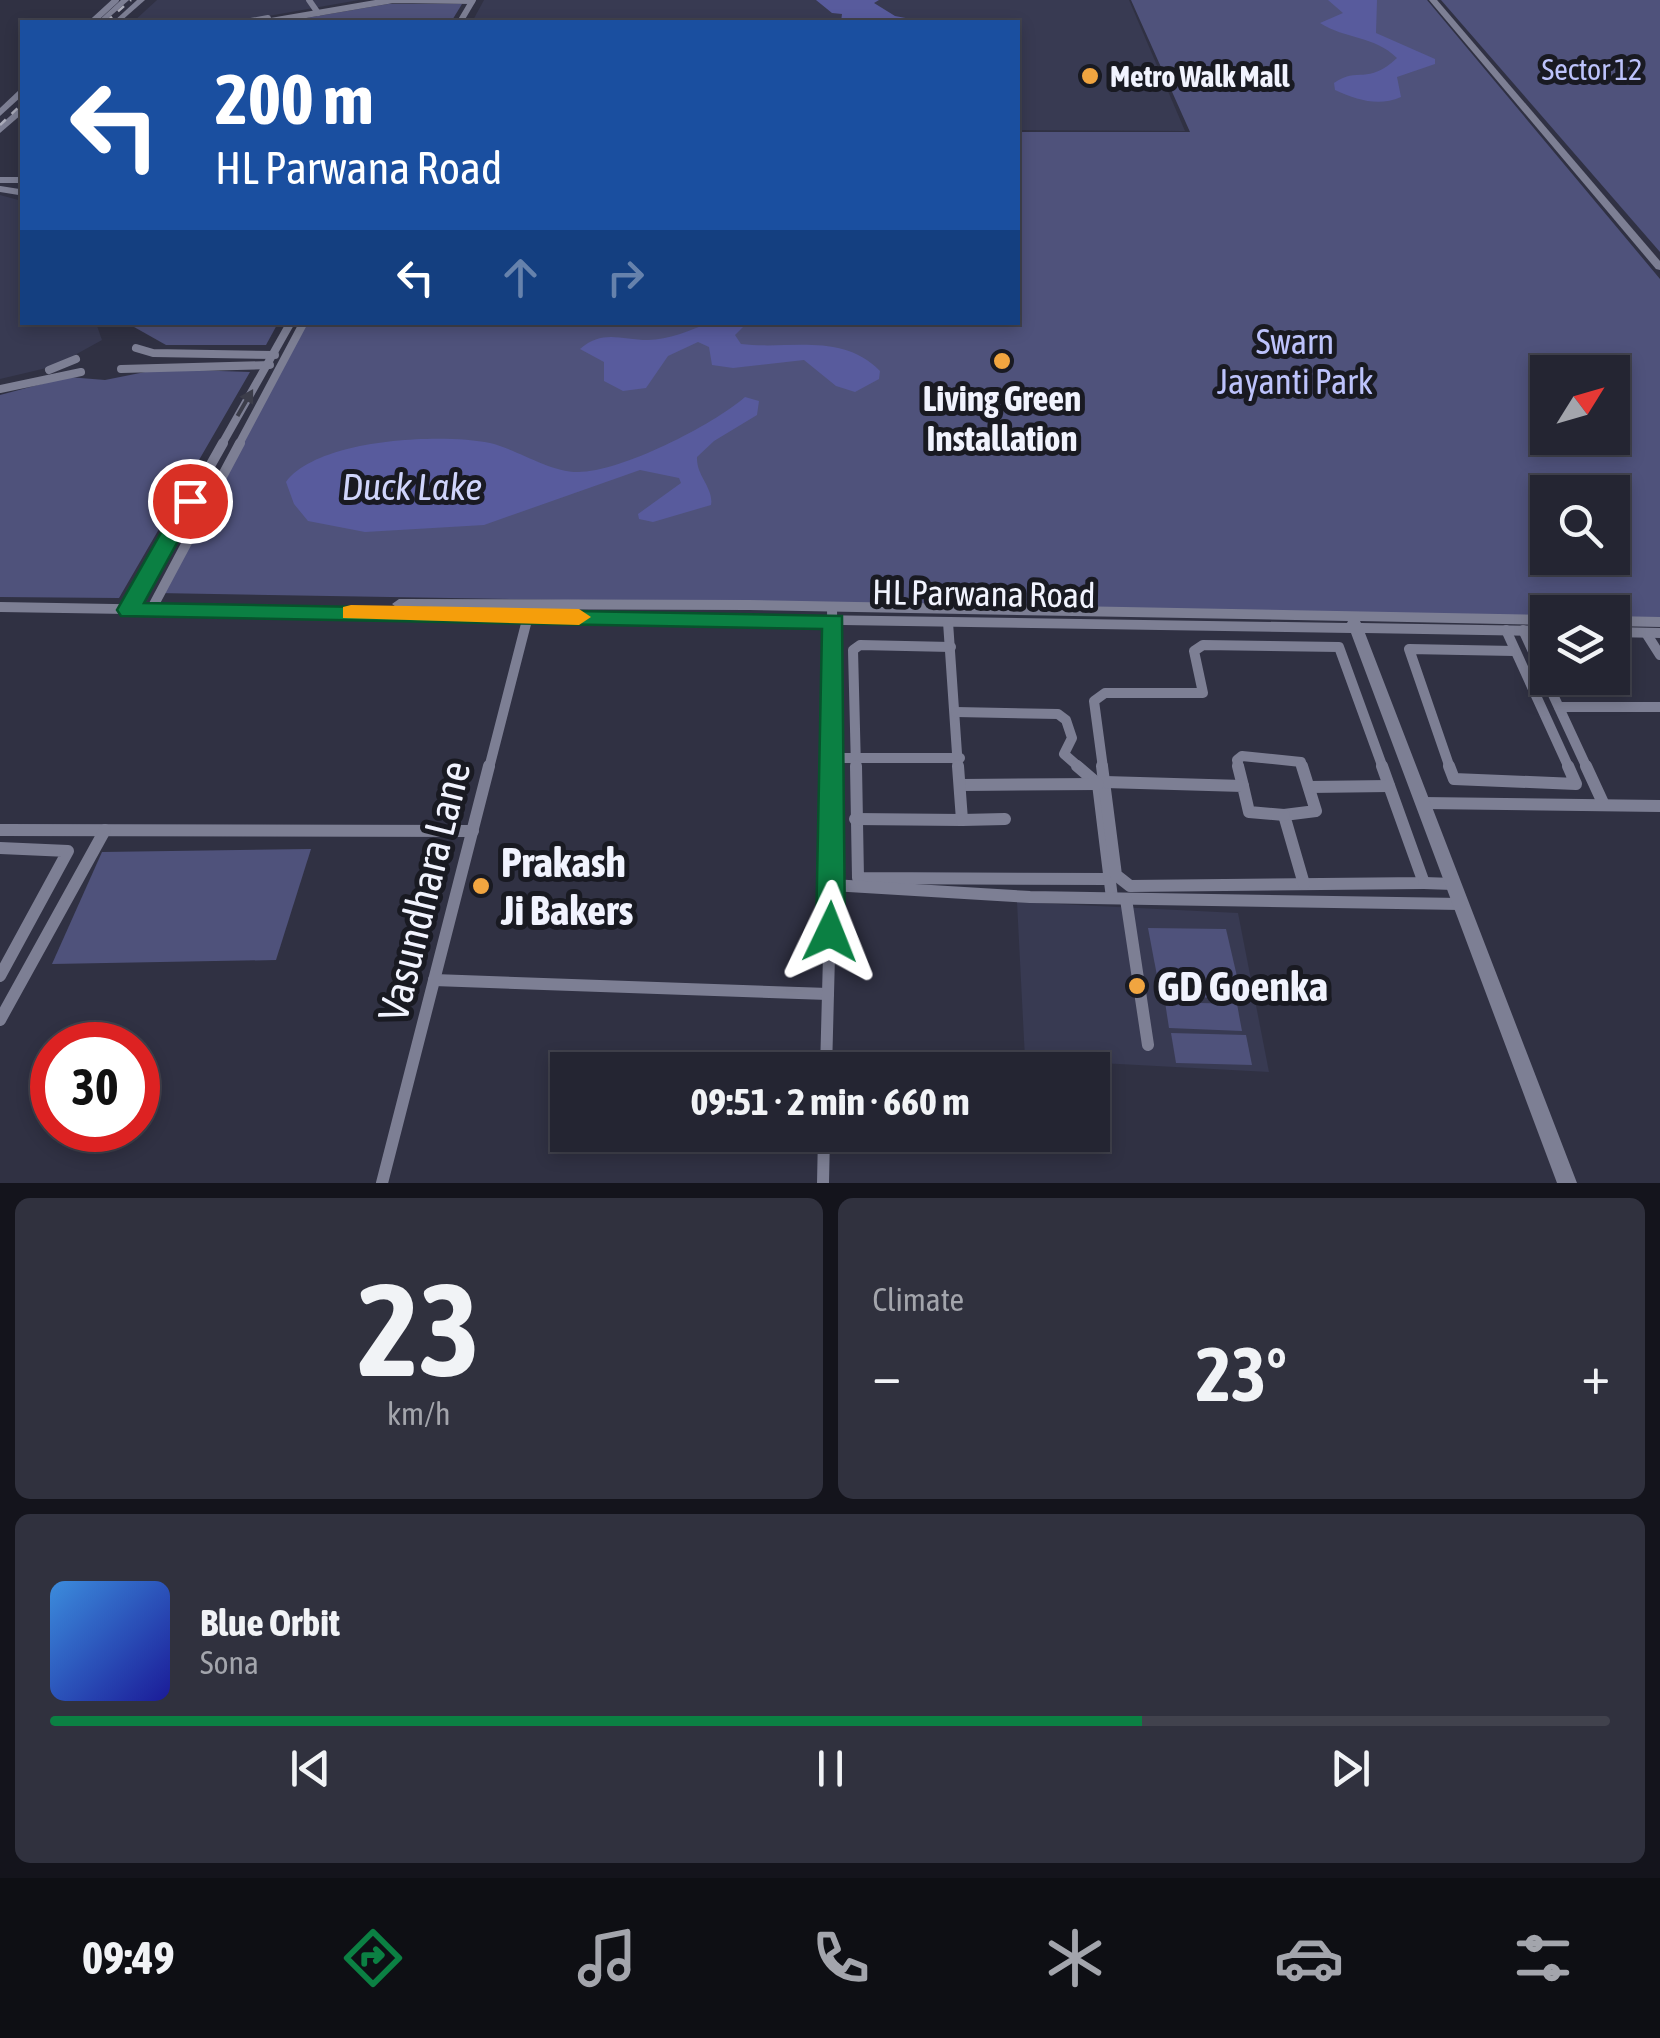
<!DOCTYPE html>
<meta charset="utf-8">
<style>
body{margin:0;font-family:"Asap Condensed",sans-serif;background:#30313e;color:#f1f3f6;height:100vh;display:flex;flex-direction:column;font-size:38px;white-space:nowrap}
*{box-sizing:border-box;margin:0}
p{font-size:32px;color:#a3a5ac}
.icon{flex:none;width:55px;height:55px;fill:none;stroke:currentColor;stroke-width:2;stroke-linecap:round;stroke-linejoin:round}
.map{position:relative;height:1183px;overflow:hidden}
.sheet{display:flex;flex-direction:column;gap:15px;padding:15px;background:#14141c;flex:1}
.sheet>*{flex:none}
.hud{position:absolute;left:20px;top:20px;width:1000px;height:305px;border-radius:0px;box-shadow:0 5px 15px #0003,0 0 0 2px #41424d;background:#1a4fa0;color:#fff;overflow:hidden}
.needle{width:65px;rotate:53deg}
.tools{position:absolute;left:1530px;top:355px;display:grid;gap:20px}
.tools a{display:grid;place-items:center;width:100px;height:100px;border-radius:0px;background:#242532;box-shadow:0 5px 15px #0003,0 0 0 2px #41424d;font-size:50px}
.speed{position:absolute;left:30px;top:1022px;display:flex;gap:20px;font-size:50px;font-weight:700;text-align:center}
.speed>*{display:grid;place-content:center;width:130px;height:130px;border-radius:50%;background:#242532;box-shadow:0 5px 15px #0003,0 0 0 2px #41424d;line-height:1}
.speed .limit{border:15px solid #d22;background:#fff;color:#111}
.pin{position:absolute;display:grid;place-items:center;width:85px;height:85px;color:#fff;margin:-42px;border:5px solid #fff;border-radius:50%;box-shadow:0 2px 10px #0007}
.me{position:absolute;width:110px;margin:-55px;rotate:2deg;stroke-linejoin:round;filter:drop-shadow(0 0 8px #0008)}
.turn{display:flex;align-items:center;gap:35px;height:210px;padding:0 30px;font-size:45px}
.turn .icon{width:130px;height:130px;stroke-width:2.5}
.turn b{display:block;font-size:70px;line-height:85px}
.lanes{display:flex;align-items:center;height:95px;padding:0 30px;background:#0003;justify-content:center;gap:50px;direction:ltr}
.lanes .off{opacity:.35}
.big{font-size:75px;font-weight:700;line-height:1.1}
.sheet .widget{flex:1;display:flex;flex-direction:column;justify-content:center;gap:15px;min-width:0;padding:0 35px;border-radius:15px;background:#30313e}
.sheet .dial{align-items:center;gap:0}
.dial b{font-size:130px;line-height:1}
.song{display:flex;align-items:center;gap:30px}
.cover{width:120px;height:120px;border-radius:15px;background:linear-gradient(135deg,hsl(210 70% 55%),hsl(240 70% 35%))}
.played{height:10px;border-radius:5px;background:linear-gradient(90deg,#0b8043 70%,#41424d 70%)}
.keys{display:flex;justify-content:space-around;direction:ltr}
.heat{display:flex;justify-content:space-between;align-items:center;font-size:55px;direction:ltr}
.sheet .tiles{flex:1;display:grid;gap:15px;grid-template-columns:1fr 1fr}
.widget:last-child{grid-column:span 2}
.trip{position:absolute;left:550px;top:1052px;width:560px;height:100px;border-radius:0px;background:#242532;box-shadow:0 5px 15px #0003,0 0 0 2px #41424d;font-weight:700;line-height:100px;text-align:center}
.menu{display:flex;height:160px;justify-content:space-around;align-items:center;background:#0e0f14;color:#a3a5ac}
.menu .icon{width:70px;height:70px}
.menu .selected{color:#0b8043}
.menu b{font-size:45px;color:#f1f3f6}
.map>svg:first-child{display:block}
.built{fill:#383a52}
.green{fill:#4f527b;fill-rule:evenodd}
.water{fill:#585b9d}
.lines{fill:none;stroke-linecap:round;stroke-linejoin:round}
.street-far3{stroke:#7d7f94;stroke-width:6}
.street-far2{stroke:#7d7f94;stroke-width:8}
.street-far1{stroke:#7d7f94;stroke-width:10}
.street{stroke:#7d7f94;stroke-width:12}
.secondary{fill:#7d7f94;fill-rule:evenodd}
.rail{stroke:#abacba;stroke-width:2.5;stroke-dasharray:8 8;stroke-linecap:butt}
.oneway{fill:#3c3d4a}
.route{fill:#0b8043;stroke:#07532c;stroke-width:2.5}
.slow{fill:#f59e0b}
.poi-dot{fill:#f1a540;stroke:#191a22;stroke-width:4}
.labels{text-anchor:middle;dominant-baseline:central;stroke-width:10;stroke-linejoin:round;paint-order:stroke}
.far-park-label{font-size:30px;fill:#bdc3fc;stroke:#191a22}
.far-poi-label{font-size:30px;font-weight:bold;fill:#f1f3fe;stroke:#191a22;text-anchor:start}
.park-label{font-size:35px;fill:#bdc3fc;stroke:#191a22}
.poi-label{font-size:35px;font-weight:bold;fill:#f1f3fe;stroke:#191a22}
.street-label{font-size:35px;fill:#f1f3fe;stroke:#191a22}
.water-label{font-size:38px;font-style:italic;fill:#d0d5fb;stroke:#191a22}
.near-poi-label{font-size:42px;font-weight:bold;fill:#f1f3fe;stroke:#191a22;text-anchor:start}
.near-street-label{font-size:42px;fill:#f1f3fe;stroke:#191a22}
</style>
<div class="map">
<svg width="1660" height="1183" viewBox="0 0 1660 1183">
<rect width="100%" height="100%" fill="#303143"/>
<g class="built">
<path d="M 157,0 L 359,0 L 245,20 L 133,22 Z"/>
<path d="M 484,0 L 1129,0 L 1185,131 L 1018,130 L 1018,22 L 472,22 Z"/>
<path d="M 0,195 L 22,201 L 22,322 L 96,323 L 102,340 L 55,366 L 0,379 Z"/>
<path d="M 1017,902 L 1238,913 L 1269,1072 L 1025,1059 Z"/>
</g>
<g class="green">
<path d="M 1131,0 L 1427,0 L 1660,279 L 1660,619 L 1613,618 L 1612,612 L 1548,612 L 1547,617 L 157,593 L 307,323 L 1018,322 L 1018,132 L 1190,132 ZM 1548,372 L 1612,372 L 1612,438 L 1548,438 ZM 1548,492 L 1612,492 L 1612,558 L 1548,558 Z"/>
<path d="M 1441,0 L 1660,0 L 1660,252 Z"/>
<path d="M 388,4 L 462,4 L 451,22 L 283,22 Z"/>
<path d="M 127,323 L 278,323 L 266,345 L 166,345 Z"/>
<path d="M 160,369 L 250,372 L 119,598 L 0,597 L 0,395 L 68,377 L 105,380 Z"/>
<path d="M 311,849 L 276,960 L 52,964 L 102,852 Z"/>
<path d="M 1148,928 L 1226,929 L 1242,998 L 1161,997 Z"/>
<path d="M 1165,1002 L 1237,1004 L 1242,1031 L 1169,1028 Z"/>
<path d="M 1171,1033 L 1246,1035 L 1252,1065 L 1176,1063 Z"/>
</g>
<g class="water">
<path d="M 816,0 L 879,0 L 874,3 L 895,16 L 916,20 L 841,22 L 842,14 L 832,13 Z"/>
<path d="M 1328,0 L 1377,0 L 1376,33 L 1435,59 L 1435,64 L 1397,77 L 1401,97 C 1378,107 1358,100 1335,90 L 1334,83 C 1358,66 1367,86 1397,58 C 1375,36 1345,39 1320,23 L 1343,13 Z"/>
<path d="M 709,323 L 747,323 L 735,335 L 741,344 C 789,350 842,332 880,371 L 879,379 L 855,392 L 836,386 L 804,360 L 733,368 L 712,365 L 709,347 L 698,342 L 668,356 L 646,388 L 623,391 L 604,381 L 604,362 L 580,349 C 603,329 621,340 648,340 C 668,340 691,330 709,323 Z"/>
<path d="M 745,397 L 759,401 L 757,415 L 714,441 L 697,457 C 696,476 714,488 711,505 L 653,522 L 639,519 L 638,514 L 681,483 L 679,478 L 640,470 L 484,525 L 365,532 L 308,521 L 294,504 L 286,482 C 318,439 439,433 490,443 C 519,450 549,472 578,472 C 621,472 713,425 745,397 Z"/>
</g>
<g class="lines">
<g class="street-far3">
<path d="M 309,0 L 318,13"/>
<path d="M 92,22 L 116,0"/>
<path d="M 245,22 L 268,18"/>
<path d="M 265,22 L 393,0 L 472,1"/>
<path d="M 460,22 L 473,0"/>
<path d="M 0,180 L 22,180"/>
<path d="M 0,189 L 19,192"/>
</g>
<g class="street-far2">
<path d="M 136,348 L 153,353 L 275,355"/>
<path d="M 121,369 L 270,365"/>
<path d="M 49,370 L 76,359"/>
<path d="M 0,389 L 81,372"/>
<path d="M 221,446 L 291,322"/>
<path d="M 238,446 L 304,322"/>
</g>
<g class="street-far1">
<path d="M 832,608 L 834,768"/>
<path d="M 129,610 L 223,443"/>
<path d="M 151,610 L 240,443"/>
<path d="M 948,622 L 958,768"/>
<path d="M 1506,630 L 1569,768"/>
<path d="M 1523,630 L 1587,768"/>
<path d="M 1646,633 L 1660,655"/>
<path d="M 1559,707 L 1660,707"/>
<path d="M 956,712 L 1058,714 L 1066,720 L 1072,738 L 1064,754 L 1080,768"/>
<path d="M 835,758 L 960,758"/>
<path d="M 489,768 L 528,616"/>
<path d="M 856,768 L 853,650 L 860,645 L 951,647"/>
<path d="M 1103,768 L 1094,701 L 1105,693 L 1203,693 L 1194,651 L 1203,645 L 1339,647 L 1383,768"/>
<path d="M 1239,768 L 1237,760 L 1242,756 L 1301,762 L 1303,768"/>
<path d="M 1450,768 L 1409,649 L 1514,651"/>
</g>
<g class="street">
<path d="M 856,766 L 858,878 L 1109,879"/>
<path d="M 1077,766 L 1098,784 L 1112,898"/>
<path d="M 1102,766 L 1116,875 L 1130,886 L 1424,883 L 1382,766"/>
<path d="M 1238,766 L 1243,786"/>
<path d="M 1302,766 L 1316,811 L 1284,815 L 1304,884"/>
<path d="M 1449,766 L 1454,779 L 1576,784 L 1568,766"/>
<path d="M 1586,766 L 1604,805"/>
<path d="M 1105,782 L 1243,786 L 1249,812 L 1284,815"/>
<path d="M 962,785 L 1098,784"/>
<path d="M 1309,787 L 1389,786"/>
<path d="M 1423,803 L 1660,806"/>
<path d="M 855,819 L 962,820 L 958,766"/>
<path d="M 962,820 L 1005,819"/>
<path d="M 0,830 L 473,831"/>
<path d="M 0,848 L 68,851 L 0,976"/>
<path d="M 1424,883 L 1453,884"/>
<path d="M 832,885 L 1030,897 L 1461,904"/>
<path d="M 1126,899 L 1148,1045"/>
<path d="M 434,980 L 828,994"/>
<path d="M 0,1020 L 105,830"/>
<path d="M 826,1070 L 834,766"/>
<path d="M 382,1183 L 489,766"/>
<path d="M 823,1183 L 824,1135"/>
</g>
<g class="secondary">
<path d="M 121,0 L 129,0 L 104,22 L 97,22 Z"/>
<path d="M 137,0 L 145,0 L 120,22 L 113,22 Z"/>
<path d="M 1429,0 L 1437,0 L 1660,261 L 1660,270 L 1656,269 Z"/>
<path d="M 19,90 L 22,90 L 22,96 L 0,116 L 0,108 Z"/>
<path d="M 19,108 L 22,108 L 22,114 L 0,133 L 0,125 Z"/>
<path d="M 399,599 L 749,600 L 1548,615 L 1548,625 L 1360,621 L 1361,623 L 1548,626 L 1548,636 L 1365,633 L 1577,1183 L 1557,1183 L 1351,633 L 0,612 L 0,602 L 399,609 L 392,604 ZM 405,609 L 749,610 L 1348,621 L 1347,623 Z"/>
<path d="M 1612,616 L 1660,617 L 1660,627 L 1612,626 Z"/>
<path d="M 1612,627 L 1660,628 L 1660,638 L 1612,637 Z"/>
</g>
<g class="rail">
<path d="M 106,22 L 131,0"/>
<path d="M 0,125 L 22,104"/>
</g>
</g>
<defs><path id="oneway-solid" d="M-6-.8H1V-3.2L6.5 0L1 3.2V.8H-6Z" transform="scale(2.5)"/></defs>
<use class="oneway" href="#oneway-solid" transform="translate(245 403) rotate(-60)"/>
<path class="route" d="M 190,495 L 200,501 L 144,603 L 842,616 L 845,932 L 840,941 L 830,944 L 820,941 L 816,932 L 822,629 L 121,616 L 117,610 L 179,501 Z"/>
<path class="slow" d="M 351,605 L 579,609 L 591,617 L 579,625 L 343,618 L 343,607 Z"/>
<g class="poi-dot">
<circle cx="1090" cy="76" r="10"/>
<circle cx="1002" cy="361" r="10"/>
<circle cx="481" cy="886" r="10"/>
<circle cx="1137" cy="986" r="10"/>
</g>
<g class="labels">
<g class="far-park-label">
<text x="1592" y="69">Sector 12</text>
</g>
<g class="far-poi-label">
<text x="1110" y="76">Metro Walk Mall</text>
</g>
<g class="park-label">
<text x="1295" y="341">Swarn<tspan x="1295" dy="40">Jayanti Park</tspan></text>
</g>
<g class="poi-label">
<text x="1002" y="398">Living Green<tspan x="1002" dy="40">Installation</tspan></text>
</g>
<g class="street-label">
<text transform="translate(984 593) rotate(1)">HL Parwana Road</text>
</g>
<g class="water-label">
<text x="412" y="486">Duck Lake</text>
</g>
<g class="near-poi-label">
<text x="501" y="862">Prakash<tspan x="501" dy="48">Ji Bakers</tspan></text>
<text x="1157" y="986">GD Goenka</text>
</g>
<g class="near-street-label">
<text transform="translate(424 891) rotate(-76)">Vasundhara Lane</text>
</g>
</g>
</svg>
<div class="tools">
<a><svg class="needle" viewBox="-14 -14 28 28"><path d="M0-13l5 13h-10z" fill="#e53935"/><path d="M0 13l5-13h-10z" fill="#a3a5ac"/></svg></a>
<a><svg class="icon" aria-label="search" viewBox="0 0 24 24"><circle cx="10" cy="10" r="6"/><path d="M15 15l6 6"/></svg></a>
<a><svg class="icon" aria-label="layers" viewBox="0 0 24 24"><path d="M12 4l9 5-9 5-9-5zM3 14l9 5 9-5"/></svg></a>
</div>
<div class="speed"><div class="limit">30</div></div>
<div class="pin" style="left:190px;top:501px;background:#d93025"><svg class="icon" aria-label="arrive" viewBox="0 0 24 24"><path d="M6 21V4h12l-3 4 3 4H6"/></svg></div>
<svg class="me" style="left:830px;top:932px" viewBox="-20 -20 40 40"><path d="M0-17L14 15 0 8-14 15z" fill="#0b8043" stroke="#fff" stroke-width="4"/></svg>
<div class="trip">09:51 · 2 min · 660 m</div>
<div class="hud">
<div class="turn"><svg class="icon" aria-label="left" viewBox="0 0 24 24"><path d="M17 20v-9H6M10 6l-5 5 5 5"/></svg><div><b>200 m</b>HL Parwana Road</div></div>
<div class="lanes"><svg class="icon" aria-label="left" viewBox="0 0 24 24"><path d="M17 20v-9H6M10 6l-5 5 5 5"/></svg><svg class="icon off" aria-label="ahead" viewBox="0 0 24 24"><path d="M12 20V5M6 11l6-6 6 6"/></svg><svg class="icon off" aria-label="right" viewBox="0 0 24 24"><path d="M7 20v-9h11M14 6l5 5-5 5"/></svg></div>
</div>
</div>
<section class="sheet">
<div class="tiles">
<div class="widget dial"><b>23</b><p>km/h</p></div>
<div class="widget"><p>Climate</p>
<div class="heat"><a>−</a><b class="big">23°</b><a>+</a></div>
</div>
<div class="widget">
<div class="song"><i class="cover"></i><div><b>Blue Orbit</b><p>Sona</p></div></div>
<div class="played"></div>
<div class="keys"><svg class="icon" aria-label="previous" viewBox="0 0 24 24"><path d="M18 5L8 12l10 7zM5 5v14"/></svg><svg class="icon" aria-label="pause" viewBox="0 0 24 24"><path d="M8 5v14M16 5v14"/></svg><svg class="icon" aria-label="next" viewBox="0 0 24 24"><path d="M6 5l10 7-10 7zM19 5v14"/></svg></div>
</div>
</div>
</section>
<nav class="menu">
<b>09:49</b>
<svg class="icon selected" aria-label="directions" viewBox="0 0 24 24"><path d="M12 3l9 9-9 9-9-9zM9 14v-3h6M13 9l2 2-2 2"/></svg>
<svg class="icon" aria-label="music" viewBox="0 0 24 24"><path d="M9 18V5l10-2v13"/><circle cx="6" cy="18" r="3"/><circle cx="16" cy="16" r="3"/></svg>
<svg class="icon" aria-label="phone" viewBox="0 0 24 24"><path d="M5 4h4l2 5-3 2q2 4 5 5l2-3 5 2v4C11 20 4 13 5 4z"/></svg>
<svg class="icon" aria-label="climate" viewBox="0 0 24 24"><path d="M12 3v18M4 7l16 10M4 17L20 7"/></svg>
<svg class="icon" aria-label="car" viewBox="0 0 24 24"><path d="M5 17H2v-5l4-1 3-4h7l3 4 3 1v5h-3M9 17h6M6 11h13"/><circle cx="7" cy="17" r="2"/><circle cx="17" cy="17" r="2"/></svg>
<svg class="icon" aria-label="filters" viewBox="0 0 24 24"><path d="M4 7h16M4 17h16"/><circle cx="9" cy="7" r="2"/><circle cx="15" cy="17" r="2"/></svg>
</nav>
